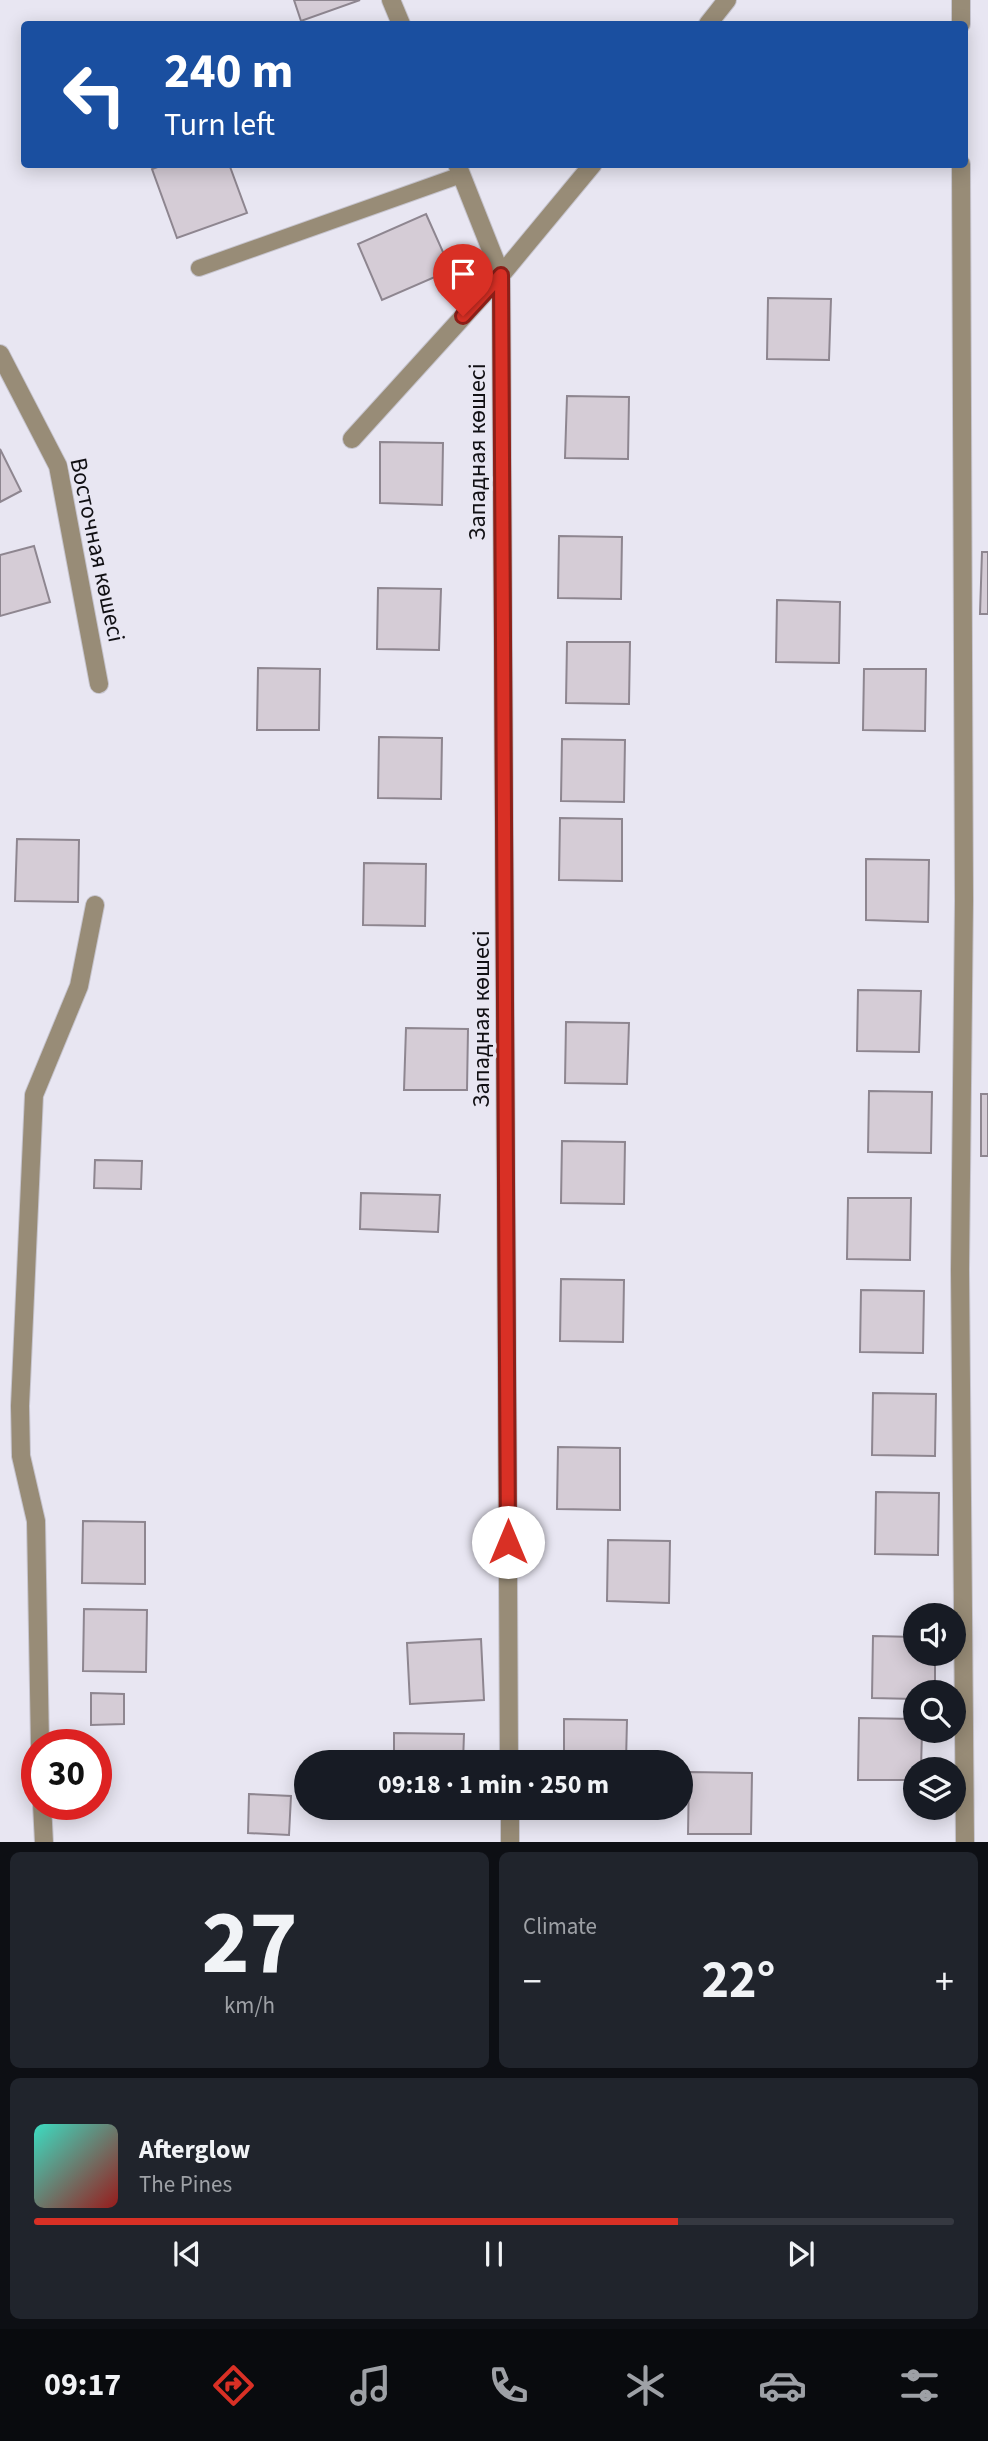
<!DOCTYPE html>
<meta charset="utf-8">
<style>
body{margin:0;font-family:"Source Sans 3",sans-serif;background:#20242c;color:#f1f3f6;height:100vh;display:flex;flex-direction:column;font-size:26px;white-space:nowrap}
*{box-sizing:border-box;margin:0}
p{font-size:23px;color:#9ea1a6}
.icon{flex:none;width:38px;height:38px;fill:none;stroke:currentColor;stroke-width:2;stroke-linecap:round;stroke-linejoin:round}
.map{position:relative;height:1842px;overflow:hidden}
.details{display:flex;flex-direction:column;gap:10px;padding:10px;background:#0d0f14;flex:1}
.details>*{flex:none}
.guide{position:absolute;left:21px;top:21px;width:947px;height:147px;border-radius:7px;box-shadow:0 4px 18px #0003;background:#1a4fa0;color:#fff;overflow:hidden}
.buttons{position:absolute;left:903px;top:1603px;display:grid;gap:14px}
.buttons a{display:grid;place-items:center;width:63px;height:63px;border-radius:50%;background:#171b24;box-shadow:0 4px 18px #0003;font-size:35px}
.speed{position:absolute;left:21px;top:1729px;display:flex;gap:14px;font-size:35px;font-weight:700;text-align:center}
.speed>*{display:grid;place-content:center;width:91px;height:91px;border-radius:50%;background:#171b24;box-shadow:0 4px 18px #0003;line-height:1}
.speed .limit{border:10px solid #d22;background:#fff;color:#111}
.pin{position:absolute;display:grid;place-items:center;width:60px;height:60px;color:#fff;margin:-72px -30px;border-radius:50% 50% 50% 0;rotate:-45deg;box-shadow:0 0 7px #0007}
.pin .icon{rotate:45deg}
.me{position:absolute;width:77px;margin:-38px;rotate:0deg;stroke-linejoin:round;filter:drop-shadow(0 0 5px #0008)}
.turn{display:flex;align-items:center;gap:24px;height:147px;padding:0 28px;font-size:32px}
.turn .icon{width:91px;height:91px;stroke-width:2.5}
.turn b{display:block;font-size:49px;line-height:60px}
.big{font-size:52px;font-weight:700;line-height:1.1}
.details .tile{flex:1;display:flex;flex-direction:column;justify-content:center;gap:10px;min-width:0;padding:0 24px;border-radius:10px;background:#20242c}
.details .dial{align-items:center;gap:0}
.dial b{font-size:91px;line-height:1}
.song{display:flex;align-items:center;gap:21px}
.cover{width:84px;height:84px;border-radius:10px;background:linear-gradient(135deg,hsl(170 70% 55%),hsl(0 70% 35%))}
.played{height:7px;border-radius:4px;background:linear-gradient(90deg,#d93025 70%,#363941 70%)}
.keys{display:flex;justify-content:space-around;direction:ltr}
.heat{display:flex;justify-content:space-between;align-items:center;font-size:38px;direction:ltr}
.details .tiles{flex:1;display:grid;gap:10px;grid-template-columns:1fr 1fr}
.tile:last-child{grid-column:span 2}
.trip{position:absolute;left:294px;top:1750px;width:399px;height:70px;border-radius:35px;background:#171b24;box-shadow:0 4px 18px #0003;font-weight:700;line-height:70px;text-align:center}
.tab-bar{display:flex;height:112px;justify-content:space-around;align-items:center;background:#090b0e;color:#9ea1a6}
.tab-bar .icon{width:49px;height:49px}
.tab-bar .on{color:#d93025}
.tab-bar b{font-size:32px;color:#f1f3f6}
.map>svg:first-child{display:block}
.building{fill:#d5ccd6;stroke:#8e8690;stroke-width:2}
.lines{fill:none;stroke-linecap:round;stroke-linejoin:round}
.lane-casing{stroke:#c6c4ce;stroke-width:18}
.street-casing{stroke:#c6c4ce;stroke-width:20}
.lane{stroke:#988c77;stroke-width:16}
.street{stroke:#988c77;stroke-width:18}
.route-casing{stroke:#8d1f18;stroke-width:18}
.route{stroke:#d93025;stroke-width:12}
.labels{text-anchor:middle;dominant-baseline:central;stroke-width:7;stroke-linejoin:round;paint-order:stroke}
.street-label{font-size:24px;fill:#111014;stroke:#e8e6f2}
</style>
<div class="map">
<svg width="988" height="1843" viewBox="0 0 988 1843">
<rect width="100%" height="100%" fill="#e8e6f2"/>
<g class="building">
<path d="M 294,0 L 360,0 L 301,21 Z"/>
<path d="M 166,164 L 229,164 L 247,213 L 177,238 L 152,169 Z"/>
<path d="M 426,214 L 451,270 L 382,300 L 358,244 Z"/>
<path d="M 768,298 L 831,299 L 829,360 L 767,359 Z"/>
<path d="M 567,396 L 629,397 L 628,459 L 565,458 Z"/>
<path d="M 380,442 L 443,443 L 442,505 L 380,503 Z"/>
<path d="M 0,449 L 21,491 L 0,502 Z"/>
<path d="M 559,536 L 622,537 L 621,599 L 558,598 Z"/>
<path d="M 34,546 L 50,602 L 0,616 L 0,555 Z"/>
<path d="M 982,552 L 988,552 L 988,614 L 980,614 Z"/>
<path d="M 378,588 L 441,589 L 439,650 L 377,649 Z"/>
<path d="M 777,600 L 840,602 L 839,663 L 776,662 Z"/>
<path d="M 567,642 L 630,642 L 629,704 L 566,703 Z"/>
<path d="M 258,668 L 320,669 L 319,730 L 257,730 Z"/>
<path d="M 864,669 L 926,669 L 925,731 L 863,730 Z"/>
<path d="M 379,737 L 442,738 L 441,799 L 378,798 Z"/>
<path d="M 562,739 L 625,740 L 624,802 L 561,801 Z"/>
<path d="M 560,818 L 622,819 L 622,881 L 559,880 Z"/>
<path d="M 17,839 L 79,840 L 78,902 L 15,901 Z"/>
<path d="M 866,859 L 929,860 L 928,922 L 866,920 Z"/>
<path d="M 364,863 L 426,864 L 425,926 L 363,925 Z"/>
<path d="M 858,990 L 921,991 L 919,1052 L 857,1051 Z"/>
<path d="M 566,1022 L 629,1023 L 627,1084 L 565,1083 Z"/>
<path d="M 406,1028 L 468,1029 L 467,1090 L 404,1090 Z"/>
<path d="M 869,1091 L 932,1092 L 931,1153 L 868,1152 Z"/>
<rect x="981" y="1094" width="7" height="62"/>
<path d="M 562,1141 L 625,1142 L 624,1204 L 561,1203 Z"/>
<path d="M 95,1160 L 142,1161 L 141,1189 L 94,1188 Z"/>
<path d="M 361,1193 L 440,1195 L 438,1232 L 360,1229 Z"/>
<path d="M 848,1198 L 911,1198 L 910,1260 L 847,1259 Z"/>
<path d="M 561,1279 L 624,1280 L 623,1342 L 560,1341 Z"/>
<path d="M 861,1290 L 924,1291 L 923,1353 L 860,1352 Z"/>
<path d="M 873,1393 L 936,1394 L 935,1456 L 872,1455 Z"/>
<path d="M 558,1447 L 620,1448 L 620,1510 L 557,1509 Z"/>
<path d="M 876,1492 L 939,1493 L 938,1555 L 875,1554 Z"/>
<path d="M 83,1521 L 145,1522 L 145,1584 L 82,1583 Z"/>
<path d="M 608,1540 L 670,1541 L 669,1603 L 607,1601 Z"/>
<path d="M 84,1609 L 147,1610 L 146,1672 L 83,1671 Z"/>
<path d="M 873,1636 L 915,1637 L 915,1654 L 935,1654 L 935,1692 L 915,1692 L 915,1699 L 872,1698 Z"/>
<path d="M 481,1639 L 484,1700 L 410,1704 L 407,1643 Z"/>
<path d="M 91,1693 L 124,1694 L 124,1724 L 91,1725 Z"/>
<path d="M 859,1718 L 915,1719 L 915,1731 L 922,1731 L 921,1769 L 915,1769 L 915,1780 L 858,1780 Z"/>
<path d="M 564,1719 L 627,1720 L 626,1762 L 564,1762 Z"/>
<path d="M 394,1733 L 464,1734 L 463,1762 L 394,1762 Z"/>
<path d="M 689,1772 L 752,1773 L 751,1834 L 688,1834 Z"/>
<path d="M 249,1794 L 291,1796 L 289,1835 L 248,1833 Z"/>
</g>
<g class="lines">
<defs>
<path id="lane" d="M 199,268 L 461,175"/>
<g id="street">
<path d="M 391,0 L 401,24"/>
<path d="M 708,24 L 727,0"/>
<path d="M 961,24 L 961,0"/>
<path d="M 457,164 L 501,275 L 509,1762"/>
<path d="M 961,164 L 964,901 L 960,1270 L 965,1843"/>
<path d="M 0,354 L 58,466 L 99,684"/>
<path d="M 352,439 L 501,275 L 593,164"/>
<path d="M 40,1745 L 36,1521 L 21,1456 L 20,1406 L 34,1095 L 79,986 L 95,905"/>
<path d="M 42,1804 L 44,1843"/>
<path d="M 510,1808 L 510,1843"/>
</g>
</defs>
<use href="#lane" class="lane-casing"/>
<use href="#street" class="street-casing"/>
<use href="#lane" class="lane"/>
<use href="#street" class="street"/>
</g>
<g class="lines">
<defs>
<path id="route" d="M 463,316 L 501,275 L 508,1542"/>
</defs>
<use href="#route" class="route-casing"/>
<use href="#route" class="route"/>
</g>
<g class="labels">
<g class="street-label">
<text transform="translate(477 452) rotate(-90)">Западная көшесі</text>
<text transform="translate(97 550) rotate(78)">Восточная көшесі</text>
<text transform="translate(481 1019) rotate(-90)">Западная көшесі</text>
</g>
</g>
</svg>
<div class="buttons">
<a><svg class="icon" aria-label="sound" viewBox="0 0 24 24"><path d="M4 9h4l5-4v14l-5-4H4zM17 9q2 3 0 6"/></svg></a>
<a><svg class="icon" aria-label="search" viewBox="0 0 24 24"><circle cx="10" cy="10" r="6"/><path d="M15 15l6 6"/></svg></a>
<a><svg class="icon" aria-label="layers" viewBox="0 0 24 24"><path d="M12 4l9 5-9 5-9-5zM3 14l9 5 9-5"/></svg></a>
</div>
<div class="speed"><div class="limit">30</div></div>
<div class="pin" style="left:463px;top:316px;background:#d93025"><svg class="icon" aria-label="arrive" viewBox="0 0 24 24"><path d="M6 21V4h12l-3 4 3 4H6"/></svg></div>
<svg class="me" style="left:508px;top:1542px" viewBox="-20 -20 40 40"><circle r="19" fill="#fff"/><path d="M0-13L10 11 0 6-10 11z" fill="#d93025"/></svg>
<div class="trip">09:18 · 1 min · 250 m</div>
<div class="guide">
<div class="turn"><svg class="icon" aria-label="left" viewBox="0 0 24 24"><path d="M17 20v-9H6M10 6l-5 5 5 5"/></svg><div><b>240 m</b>Turn left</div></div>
</div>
</div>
<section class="details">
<div class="tiles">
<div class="tile dial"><b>27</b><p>km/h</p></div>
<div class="tile"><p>Climate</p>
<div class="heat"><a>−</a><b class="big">22°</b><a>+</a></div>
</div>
<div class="tile">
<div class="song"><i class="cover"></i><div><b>Afterglow</b><p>The Pines</p></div></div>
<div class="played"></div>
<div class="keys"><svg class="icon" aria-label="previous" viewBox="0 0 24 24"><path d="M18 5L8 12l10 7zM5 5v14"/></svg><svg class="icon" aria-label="pause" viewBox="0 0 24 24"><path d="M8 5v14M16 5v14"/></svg><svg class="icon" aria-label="next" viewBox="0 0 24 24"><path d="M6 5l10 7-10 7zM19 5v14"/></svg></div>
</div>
</div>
</section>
<nav class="tab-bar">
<b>09:17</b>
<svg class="icon on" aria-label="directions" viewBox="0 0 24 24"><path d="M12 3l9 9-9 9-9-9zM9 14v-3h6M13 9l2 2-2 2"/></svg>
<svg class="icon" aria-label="music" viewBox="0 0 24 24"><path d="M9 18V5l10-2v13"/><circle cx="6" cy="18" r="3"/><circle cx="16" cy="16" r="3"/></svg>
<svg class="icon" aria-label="phone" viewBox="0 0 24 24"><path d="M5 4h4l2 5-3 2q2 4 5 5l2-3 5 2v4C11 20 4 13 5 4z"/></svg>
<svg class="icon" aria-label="climate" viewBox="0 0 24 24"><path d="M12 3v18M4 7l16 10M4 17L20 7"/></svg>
<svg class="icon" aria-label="car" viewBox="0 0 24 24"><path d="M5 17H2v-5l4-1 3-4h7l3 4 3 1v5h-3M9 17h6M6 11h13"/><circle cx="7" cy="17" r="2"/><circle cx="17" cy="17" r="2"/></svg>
<svg class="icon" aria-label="filters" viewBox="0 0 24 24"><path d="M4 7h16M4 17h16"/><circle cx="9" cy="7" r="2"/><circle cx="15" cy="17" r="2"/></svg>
</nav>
